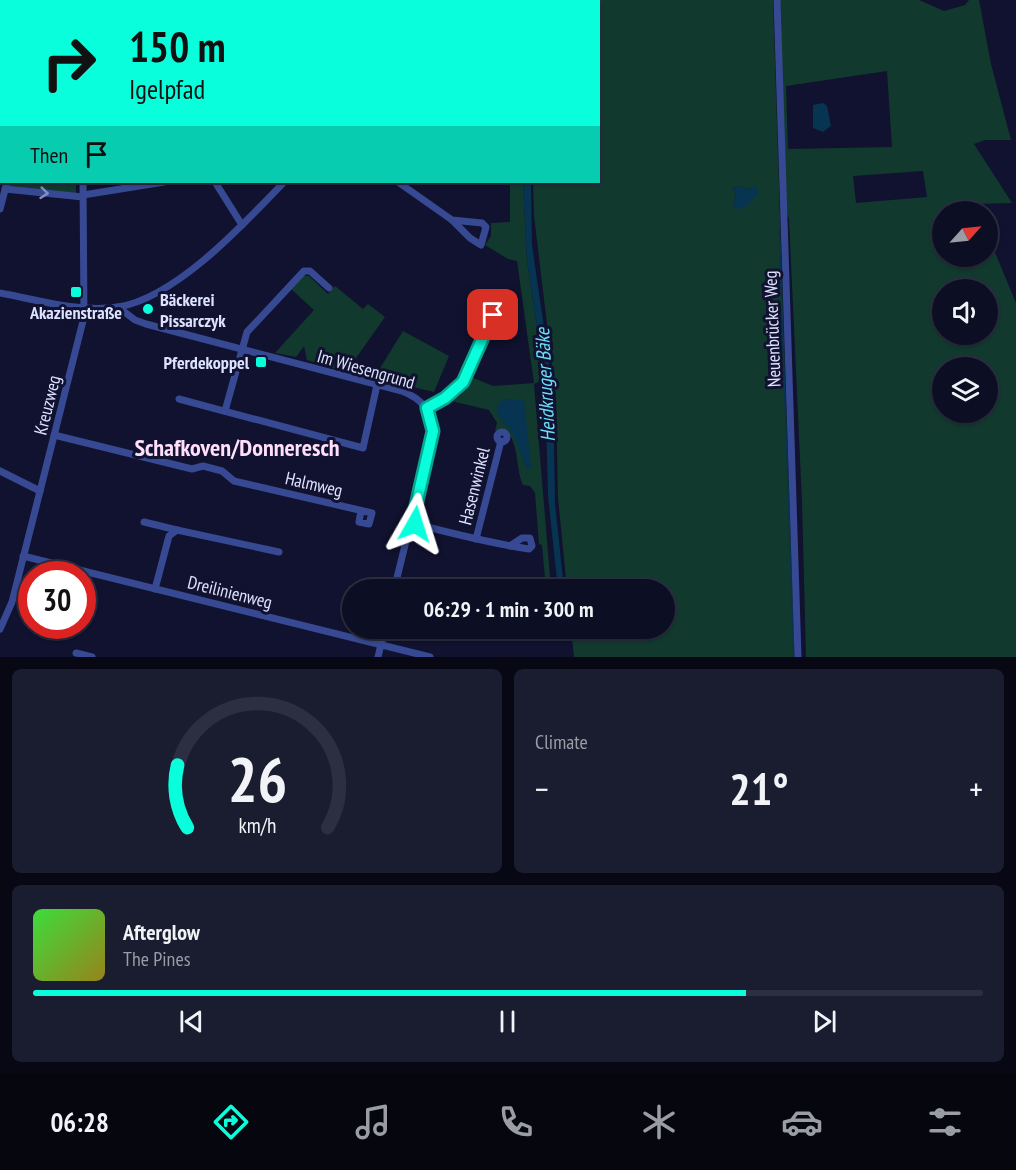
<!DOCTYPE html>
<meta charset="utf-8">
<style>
body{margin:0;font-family:"PT Sans Narrow",sans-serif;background:#1a1c30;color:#f1f3f6;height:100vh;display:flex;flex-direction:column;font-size:22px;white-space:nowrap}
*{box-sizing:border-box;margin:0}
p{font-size:20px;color:#9a9ca6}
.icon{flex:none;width:33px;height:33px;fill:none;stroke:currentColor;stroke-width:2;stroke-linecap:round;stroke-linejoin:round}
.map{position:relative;height:657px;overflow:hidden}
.panel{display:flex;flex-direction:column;gap:12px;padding:12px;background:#070813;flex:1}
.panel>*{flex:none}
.banner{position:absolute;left:0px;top:0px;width:600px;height:183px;box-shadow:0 2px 4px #0004,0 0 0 2px #2c2e41;background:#09ffdc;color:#111;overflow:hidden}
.needle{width:39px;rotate:63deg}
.fabs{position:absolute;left:932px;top:201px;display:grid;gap:12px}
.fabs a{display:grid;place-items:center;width:66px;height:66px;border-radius:50%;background:#0c0e23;box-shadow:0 2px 4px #0004,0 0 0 2px #2c2e41;font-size:30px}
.speed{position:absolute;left:18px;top:561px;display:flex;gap:12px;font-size:30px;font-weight:700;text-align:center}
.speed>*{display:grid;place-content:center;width:78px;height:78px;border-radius:50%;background:#0c0e23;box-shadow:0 2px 4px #0004,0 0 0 2px #2c2e41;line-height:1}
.speed .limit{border:9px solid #d22;background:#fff;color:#111}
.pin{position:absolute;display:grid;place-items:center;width:51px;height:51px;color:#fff;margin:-26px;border-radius:12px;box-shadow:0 3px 9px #0006}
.me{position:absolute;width:66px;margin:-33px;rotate:6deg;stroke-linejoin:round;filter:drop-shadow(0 0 4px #0008)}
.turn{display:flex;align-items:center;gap:21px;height:126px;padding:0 30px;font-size:27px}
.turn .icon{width:78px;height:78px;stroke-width:2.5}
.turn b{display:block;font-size:42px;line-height:51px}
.then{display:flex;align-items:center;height:57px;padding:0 30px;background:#0003;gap:12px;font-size:22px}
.big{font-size:45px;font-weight:700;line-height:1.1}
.panel .card{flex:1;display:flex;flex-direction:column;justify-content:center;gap:9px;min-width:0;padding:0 21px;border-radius:9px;background:#1a1c30}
.panel .dial{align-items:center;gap:0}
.dial svg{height:156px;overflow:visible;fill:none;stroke:#2c2e41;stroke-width:7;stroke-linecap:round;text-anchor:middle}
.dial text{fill:#f1f3f6;stroke:none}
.song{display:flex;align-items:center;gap:18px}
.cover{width:72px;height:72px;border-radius:9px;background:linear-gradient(135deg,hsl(120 70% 55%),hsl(50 70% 35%))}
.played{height:6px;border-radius:3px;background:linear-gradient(90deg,#09ffdc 75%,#2c2e41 75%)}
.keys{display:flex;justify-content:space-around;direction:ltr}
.heat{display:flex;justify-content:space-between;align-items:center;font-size:33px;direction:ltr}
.panel .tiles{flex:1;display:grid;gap:12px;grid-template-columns:1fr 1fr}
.card:last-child{grid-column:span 2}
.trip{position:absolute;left:342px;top:579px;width:333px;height:60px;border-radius:30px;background:#0c0e23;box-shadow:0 2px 4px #0004,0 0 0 2px #2c2e41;font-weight:700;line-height:60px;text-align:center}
.dock{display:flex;height:96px;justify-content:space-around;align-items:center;background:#05060e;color:#9a9ca6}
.dock .icon{width:42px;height:42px}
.dock .on{color:#09ffdc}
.dock b{font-size:27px;color:#f1f3f6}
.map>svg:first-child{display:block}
.green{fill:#12392e;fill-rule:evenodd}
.water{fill:#063451}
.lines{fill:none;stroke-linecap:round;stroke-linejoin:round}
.stream{stroke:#063451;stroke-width:1.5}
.minor{stroke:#374992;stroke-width:7}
.oneway{stroke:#828ec3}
.route-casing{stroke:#06a68f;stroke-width:15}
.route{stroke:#09ffdc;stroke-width:10}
.poi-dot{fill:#09ffdc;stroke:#10122f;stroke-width:2}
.labels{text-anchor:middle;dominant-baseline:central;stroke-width:6;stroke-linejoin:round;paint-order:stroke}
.poi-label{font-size:18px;font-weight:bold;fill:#dde2ff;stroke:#10122f;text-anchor:start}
.street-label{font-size:18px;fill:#dde2ff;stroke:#10122f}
.water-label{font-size:20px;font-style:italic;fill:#6bdfff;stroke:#10122f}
.district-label{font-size:24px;font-weight:bold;fill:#ffdffb;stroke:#10122f}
</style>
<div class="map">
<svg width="1016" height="657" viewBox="0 0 1016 657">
<rect width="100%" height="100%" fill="#10122f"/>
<g class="green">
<path d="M 601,0 L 773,0 L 794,657 L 574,657 L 571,629 L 664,628 L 664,590 L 567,589 L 558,498 L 556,399 L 534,216 L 533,182 L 598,182 L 598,2 ZM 739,186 L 749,190 L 747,206 L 733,206 L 736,194 L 732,189 Z"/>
<path d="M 780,0 L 919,0 L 944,11 L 965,5 L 969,0 L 979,0 L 991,64 L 1011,140 L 985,140 L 974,144 L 1012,203 L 975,204 L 978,211 L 942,212 L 942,256 L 987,256 L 987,233 L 1016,303 L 1016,657 L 806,657 L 802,502 L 789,219 L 786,210 ZM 887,71 L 892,147 L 788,149 L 786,86 ZM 923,171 L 927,197 L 856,203 L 853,176 ZM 942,290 L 987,290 L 987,334 L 942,334 ZM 942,368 L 987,368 L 987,412 L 942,412 Z"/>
<path d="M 10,182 L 76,182 L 76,195 L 9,187 Z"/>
<path d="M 510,182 L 523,182 L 527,261 L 545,379 L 534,384 L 551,589 L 546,589 L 542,545 L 539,544 L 535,493 L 530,486 L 523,485 C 515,467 520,444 505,429 L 495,431 L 497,423 L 489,410 L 447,400 L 466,384 L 469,376 L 493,386 L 534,383 L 517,261 L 508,259 L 485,245 L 491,236 L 491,223 L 510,222 Z"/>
<path d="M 303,276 L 309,276 L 328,294 L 335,286 L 363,309 L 368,304 L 385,317 L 346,372 L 307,360 L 304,346 L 296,357 L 275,353 L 314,310 L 291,289 Z"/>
<path d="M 403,331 L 449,356 L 434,392 L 374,378 Z"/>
</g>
<g class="water">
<path d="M 823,103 L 827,106 L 831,126 L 823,132 L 813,128 L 813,105 Z"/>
<path d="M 523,182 L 531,182 L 532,245 L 553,389 L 555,503 L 564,589 L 558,589 L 548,496 L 545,379 L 527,261 Z"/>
<path d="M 739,186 L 749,190 L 750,187 L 758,188 L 758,194 L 747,206 L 736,209 L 733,206 L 736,194 L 732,189 Z"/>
<path d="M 507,399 L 524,400 L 531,468 L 527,470 L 513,434 L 497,414 L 498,403 Z"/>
</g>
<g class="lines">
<path class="stream" d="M 779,229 L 794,657"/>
<g class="minor">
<path d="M 414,0 L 415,2"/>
<path d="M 777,0 L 798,657"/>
<path d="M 0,1 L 2,3"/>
<path d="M 50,2 L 53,0"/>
<path d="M 351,2 L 355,0"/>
<path d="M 516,2 L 518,0"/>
<path d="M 0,27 L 2,27"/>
<path d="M 0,167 L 2,168"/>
<path d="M 215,182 L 242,225"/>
<path d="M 398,182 L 452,220 L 470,238 L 481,245 L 486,227 L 482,223 L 452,220"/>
<path d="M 5,189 L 83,197"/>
<path d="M 83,195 L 164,182"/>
<path d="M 0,209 L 7,182"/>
<path d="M 0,293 C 38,300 80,313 118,307 C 176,298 245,223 284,182"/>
<path d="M 118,307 L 135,320 L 146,324 L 402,391 C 422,399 431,410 433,431 L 394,590"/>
<path d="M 179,399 L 363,448 L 377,385"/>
<path d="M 427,408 L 445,398 L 463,382 L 487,330 L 500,322 L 497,315 L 489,319 L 487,330"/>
<path d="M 225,411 L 247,332 L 304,271 L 310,271 L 329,288"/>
<circle cx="502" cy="437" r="5"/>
<path d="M 54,435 L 192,469 L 203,466 L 222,471 L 234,481 L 372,513 L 369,524 L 359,522 L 361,511"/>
<path d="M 0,471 L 40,491"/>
<path d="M 144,522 L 177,530"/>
<path d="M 412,523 C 450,533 489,543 529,549 L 532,546 L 530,538 L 522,538 L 510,546"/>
<path d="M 476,539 L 501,441"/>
<path d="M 23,556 L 430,657"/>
<path d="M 396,581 L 431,590"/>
<path d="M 155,589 L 169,536 L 177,530 L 279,552"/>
<path d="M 0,629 L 12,602 L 84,317 L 83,182"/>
<path d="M 76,653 L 92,657"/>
<path d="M 378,657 L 385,628"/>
</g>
</g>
<defs><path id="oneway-chevron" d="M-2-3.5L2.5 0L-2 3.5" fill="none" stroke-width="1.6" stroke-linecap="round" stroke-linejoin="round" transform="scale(1.5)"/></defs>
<use class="oneway" href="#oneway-chevron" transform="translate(44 193) rotate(6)"/>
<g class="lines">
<defs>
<path id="route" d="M 415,524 L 412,523 L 433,431 L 427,408 L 445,398 L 463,382 L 493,315"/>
</defs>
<use href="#route" class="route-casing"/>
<use href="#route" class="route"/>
</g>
<g class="poi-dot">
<rect x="70" y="286" width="12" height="12" rx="3"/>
<circle cx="148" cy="309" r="6"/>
<rect x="255" y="356" width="12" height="12" rx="3"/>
</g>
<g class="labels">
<g class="poi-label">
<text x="160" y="299">Bäckerei<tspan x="160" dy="21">Pissarczyk</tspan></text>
<text x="76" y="312" text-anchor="middle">Akazienstraße</text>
<text x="249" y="362" text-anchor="end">Pferdekoppel</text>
</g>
<g class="street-label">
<text transform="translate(772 329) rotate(-92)">Neuenbrücker Weg</text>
<text transform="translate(366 369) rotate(16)">Im Wiesengrund</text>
<text transform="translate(47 405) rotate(-76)">Kreuzweg</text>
<text transform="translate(314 484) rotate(13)">Halmweg</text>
<text transform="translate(474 486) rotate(-76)">Hasenwinkel</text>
<text transform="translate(230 592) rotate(14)">Dreilinienweg</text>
</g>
<g class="water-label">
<text transform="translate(545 385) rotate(-93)">Heidkruger Bäke</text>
</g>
<g class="district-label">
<text x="237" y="447">Schafkoven/Donneresch</text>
</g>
</g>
</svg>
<div class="fabs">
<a><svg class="needle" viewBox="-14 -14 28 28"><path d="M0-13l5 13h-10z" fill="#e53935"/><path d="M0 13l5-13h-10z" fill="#9a9ca6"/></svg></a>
<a><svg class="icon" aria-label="sound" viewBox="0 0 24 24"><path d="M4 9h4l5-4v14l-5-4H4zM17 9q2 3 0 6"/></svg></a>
<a><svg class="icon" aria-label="layers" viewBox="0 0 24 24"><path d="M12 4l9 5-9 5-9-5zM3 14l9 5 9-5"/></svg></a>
</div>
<div class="speed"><div class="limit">30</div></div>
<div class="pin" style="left:493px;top:315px;background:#d93025"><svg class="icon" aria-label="arrive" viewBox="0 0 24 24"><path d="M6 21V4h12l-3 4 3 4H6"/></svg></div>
<svg class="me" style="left:415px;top:524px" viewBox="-20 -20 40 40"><path d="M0-17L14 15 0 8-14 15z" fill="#09ffdc" stroke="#fff" stroke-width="4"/></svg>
<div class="trip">06:29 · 1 min · 300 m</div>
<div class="banner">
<div class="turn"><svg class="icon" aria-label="right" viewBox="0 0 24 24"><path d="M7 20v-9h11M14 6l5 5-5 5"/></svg><div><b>150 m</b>Igelpfad</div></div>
<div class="then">Then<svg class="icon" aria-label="arrive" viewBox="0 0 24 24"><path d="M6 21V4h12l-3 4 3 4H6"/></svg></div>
</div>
</div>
<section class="panel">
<div class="tiles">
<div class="card dial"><svg viewBox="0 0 100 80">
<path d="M14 69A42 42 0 1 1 86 69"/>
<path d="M14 69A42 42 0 0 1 9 37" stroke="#09ffdc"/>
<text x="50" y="56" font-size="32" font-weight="700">26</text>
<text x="50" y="72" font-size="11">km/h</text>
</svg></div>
<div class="card"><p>Climate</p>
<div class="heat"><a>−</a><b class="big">21°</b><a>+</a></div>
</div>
<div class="card">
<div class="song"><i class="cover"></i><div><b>Afterglow</b><p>The Pines</p></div></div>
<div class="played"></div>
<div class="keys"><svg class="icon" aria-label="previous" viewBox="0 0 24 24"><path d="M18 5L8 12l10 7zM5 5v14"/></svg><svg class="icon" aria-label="pause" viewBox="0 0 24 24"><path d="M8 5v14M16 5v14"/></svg><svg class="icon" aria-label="next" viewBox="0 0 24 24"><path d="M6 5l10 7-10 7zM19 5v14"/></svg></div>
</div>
</div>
</section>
<nav class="dock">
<b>06:28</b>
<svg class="icon on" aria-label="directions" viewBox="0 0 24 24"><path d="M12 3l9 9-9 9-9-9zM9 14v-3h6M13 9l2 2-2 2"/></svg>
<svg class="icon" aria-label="music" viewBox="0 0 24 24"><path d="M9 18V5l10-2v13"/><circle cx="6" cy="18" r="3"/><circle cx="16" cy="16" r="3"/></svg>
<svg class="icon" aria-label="phone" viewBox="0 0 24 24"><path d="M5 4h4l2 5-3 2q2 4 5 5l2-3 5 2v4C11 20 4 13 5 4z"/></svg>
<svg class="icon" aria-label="climate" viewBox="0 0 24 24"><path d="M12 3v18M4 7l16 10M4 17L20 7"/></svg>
<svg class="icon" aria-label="car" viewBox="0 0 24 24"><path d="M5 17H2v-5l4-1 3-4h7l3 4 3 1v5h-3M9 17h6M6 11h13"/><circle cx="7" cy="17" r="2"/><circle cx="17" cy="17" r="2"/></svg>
<svg class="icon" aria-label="filters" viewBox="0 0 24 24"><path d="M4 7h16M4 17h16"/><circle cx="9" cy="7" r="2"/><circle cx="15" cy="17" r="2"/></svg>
</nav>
